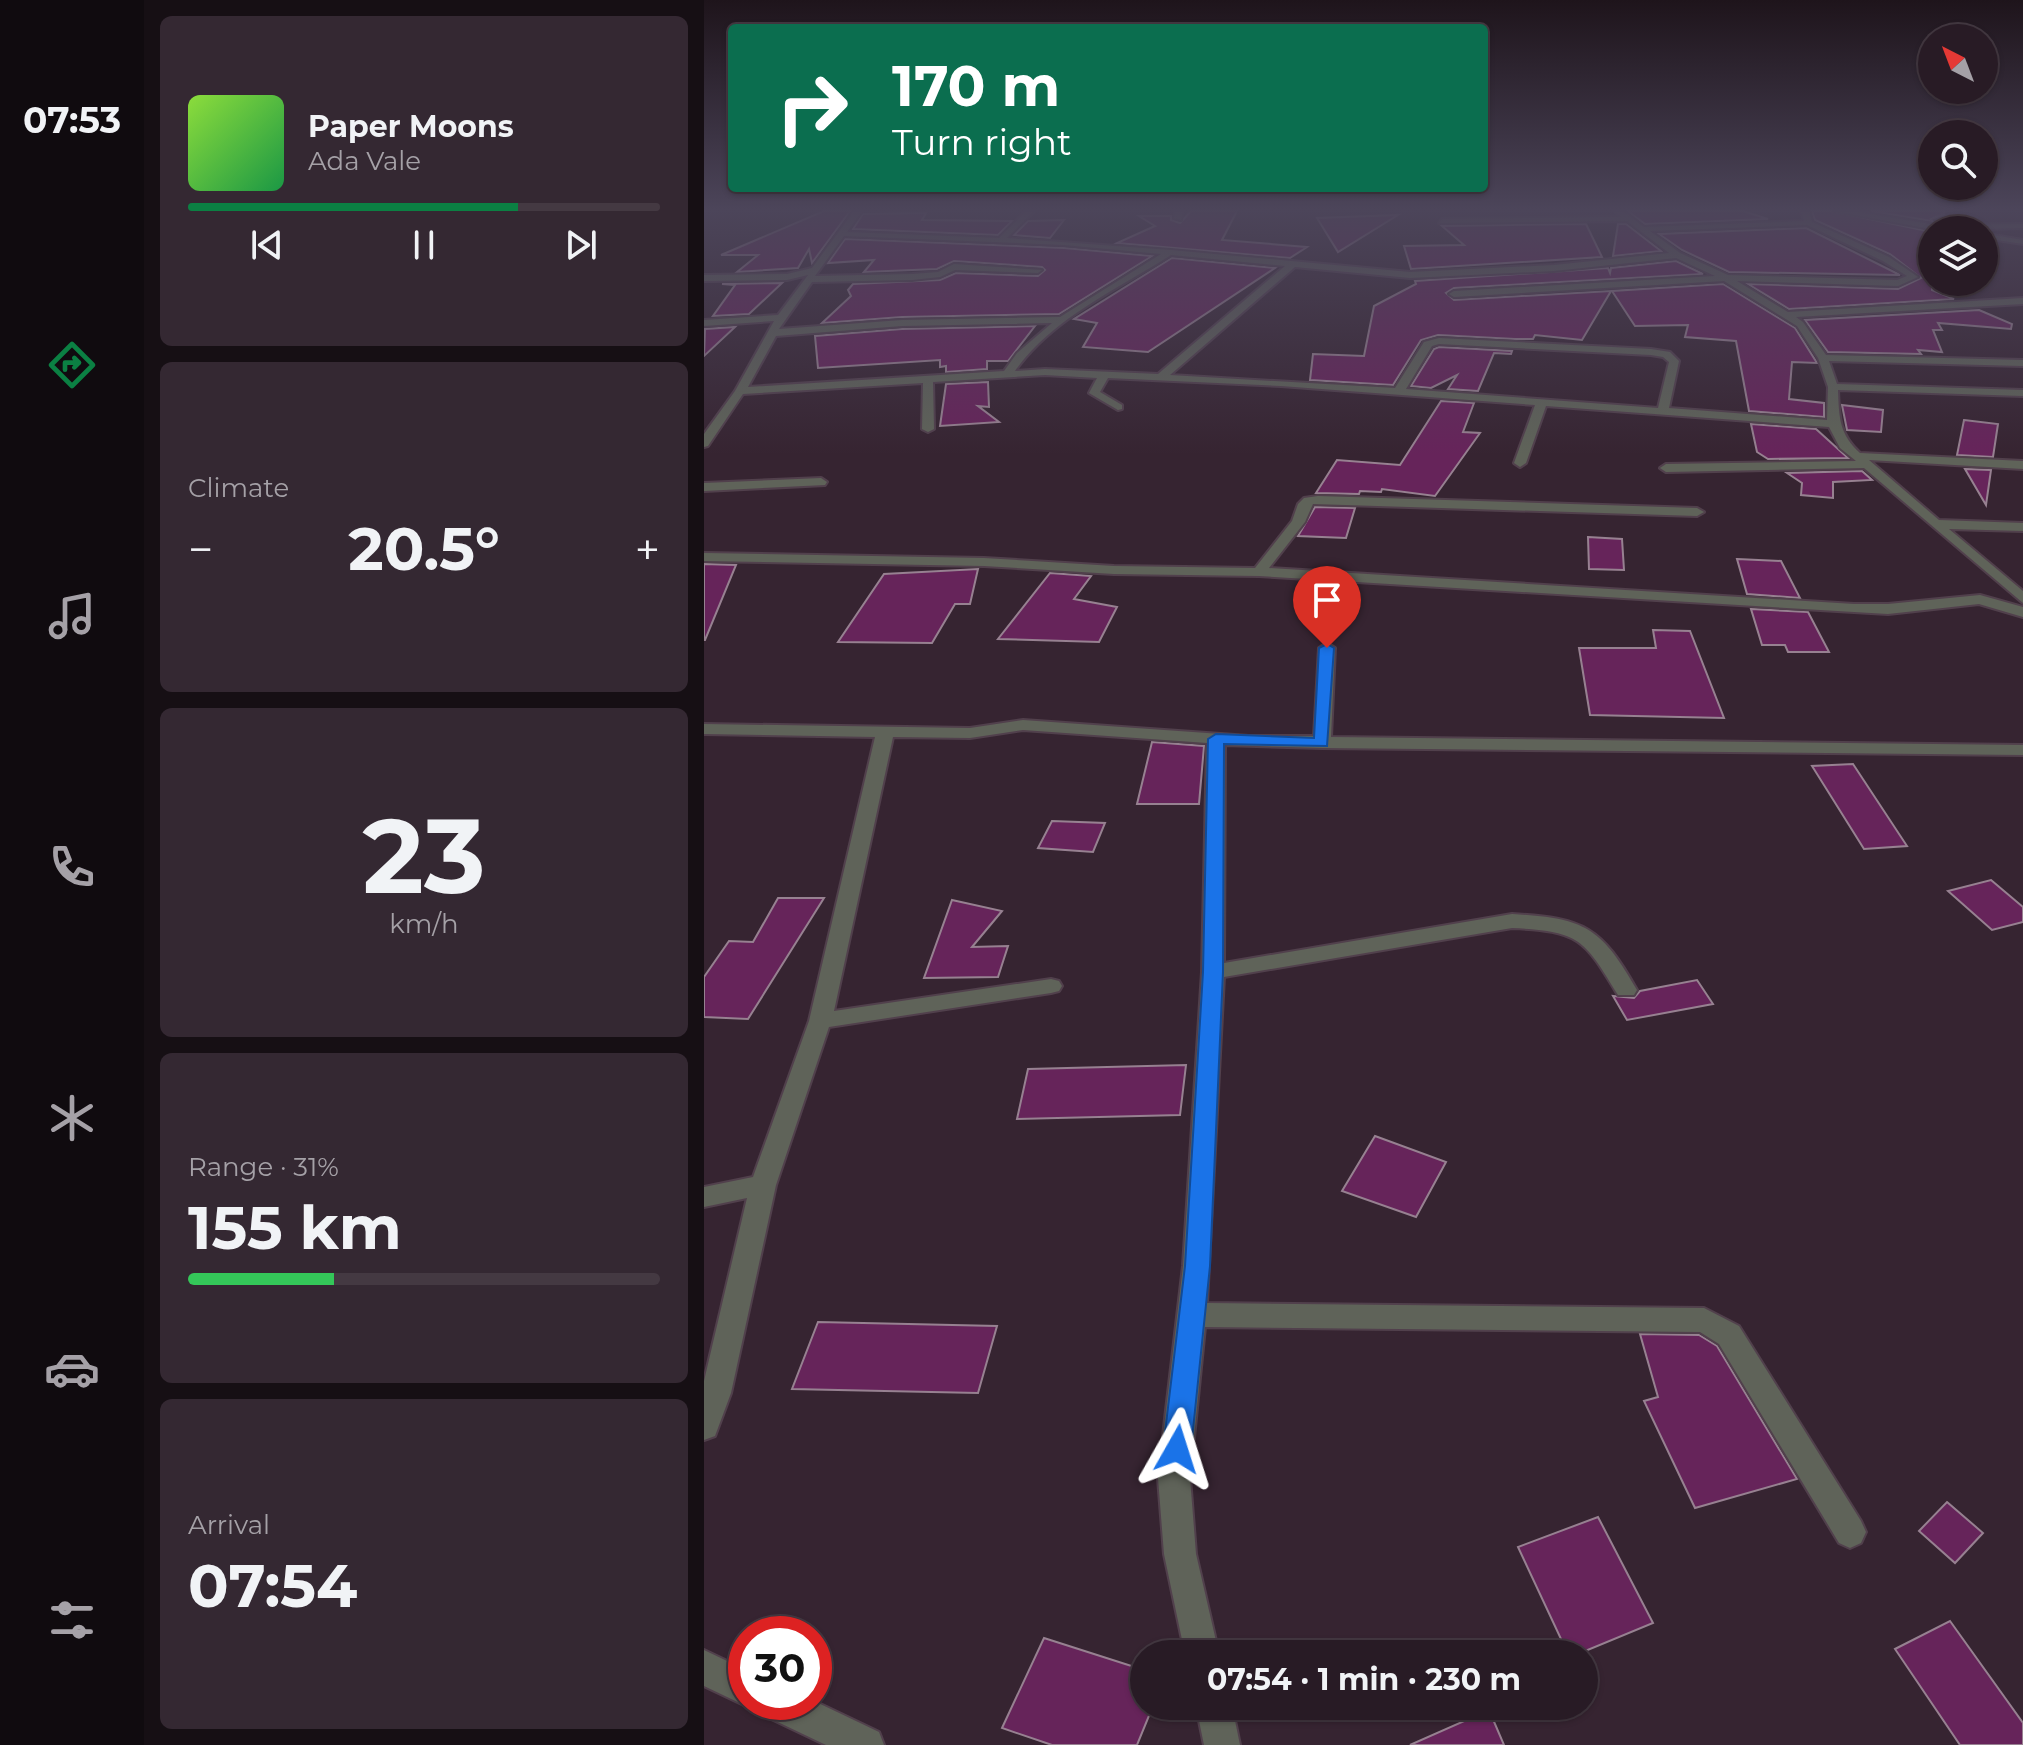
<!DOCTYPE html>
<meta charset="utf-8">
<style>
body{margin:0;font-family:Montserrat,sans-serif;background:#342832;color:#f1f3f6;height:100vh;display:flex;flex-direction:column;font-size:30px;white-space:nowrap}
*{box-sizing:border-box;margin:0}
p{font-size:26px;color:#a5a1a7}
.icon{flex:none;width:44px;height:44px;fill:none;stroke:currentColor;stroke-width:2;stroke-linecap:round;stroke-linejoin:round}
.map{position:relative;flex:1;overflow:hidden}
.panel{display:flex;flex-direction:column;gap:16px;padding:16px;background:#160f14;width:560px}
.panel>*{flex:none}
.banner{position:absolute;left:24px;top:24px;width:760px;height:168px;border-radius:8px;box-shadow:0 2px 6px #0004,0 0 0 2px #443942;background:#0b6e4f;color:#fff;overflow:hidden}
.needle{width:52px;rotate:318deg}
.tools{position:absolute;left:1214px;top:24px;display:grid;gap:16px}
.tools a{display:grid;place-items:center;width:80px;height:80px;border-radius:50%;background:#281b25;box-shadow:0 2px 6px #0004,0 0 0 2px #443942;font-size:40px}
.speed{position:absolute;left:24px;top:1616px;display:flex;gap:16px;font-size:40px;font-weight:700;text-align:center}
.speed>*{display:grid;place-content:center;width:104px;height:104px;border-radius:50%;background:#281b25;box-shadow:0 2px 6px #0004,0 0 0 2px #443942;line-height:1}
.speed .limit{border:12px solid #d22;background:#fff;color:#111}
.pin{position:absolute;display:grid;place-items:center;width:68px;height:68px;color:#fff;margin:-82px -34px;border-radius:50% 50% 50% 0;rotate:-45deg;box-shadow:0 0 8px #0007}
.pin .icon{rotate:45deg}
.me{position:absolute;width:88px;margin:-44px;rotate:6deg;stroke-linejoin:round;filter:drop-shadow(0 0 6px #0008)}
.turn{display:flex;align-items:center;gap:28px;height:168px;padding:0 32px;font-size:36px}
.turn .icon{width:104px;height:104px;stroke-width:2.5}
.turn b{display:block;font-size:56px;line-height:68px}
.big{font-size:60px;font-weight:700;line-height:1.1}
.panel .tile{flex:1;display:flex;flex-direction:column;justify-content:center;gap:12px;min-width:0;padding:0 28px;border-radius:12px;background:#342832}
.panel .dial{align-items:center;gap:0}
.dial b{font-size:104px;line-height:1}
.song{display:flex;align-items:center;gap:24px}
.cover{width:96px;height:96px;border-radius:12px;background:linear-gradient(135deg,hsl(90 70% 55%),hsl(140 70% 35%))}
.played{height:8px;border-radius:4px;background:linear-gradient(90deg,#0b8043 70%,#443942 70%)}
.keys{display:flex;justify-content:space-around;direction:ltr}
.heat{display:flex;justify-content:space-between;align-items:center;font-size:44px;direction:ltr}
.charge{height:12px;border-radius:6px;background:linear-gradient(90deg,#34c759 31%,#443942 0)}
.trip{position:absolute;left:426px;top:1640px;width:468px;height:80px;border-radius:40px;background:#281b25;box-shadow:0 2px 6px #0004,0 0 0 2px #443942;font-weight:700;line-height:80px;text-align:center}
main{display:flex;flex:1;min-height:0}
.tabs{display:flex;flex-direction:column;width:144px;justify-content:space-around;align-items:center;background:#100b0f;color:#a5a1a7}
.tabs .icon{width:56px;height:56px}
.tabs .on{color:#0b8043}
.tabs b{font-size:36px;color:#f1f3f6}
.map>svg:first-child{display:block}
.building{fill:#66245a;stroke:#978191;stroke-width:2}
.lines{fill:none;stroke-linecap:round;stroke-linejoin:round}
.street-casing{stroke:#51404c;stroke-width:4}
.street{fill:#5f6359;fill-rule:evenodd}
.route{fill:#1a73e8;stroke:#114b97;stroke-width:2}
</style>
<main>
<nav class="tabs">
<b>07:53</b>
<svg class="icon on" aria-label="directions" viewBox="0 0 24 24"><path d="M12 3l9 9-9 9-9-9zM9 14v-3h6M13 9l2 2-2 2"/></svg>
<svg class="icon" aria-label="music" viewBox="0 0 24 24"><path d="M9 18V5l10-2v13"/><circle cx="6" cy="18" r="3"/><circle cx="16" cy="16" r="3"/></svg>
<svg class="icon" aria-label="phone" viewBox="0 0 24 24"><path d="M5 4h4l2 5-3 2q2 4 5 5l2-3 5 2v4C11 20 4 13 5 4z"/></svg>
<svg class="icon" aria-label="climate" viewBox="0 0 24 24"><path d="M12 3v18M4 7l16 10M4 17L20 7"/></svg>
<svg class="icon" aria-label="car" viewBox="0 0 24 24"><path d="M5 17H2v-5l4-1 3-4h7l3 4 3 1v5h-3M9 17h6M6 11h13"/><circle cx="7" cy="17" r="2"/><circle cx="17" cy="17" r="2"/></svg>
<svg class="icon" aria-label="filters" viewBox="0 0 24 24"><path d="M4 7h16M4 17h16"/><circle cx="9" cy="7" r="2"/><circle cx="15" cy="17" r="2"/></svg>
</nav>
<section class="panel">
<div class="tile">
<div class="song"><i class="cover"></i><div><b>Paper Moons</b><p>Ada Vale</p></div></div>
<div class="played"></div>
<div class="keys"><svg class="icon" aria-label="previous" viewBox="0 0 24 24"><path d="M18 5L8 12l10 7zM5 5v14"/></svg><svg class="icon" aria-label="pause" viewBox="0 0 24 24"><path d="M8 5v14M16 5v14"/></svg><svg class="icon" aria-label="next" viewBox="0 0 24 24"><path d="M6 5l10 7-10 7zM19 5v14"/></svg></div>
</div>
<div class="tile"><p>Climate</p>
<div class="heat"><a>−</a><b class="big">20.5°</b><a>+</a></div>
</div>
<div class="tile dial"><b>23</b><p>km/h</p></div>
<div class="tile"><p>Range · 31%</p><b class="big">155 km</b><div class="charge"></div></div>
<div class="tile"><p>Arrival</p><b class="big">07:54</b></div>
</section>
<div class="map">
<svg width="1319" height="1745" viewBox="0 0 1319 1745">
<rect width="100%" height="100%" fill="#362431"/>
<g class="building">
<path d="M 120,211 L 146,211 L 108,263 L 105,249 L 94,268 L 33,272 L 54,255 L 17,255 Z"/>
<path d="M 487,211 L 533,211 L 518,240 L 603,247 L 586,258 L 413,243 L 451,226 L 435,216 L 467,216 L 467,220 L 476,223 Z"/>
<path d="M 924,211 L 1039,211 L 1064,219 L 941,224 Z"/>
<path d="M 1108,211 L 1127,211 L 1228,232 L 1228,290 L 1250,299 L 1085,309 L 1044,284 L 1194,289 L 1217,278 L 1186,254 L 1111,220 Z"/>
<path d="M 1167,211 L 1240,211 L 1240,214 L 1227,219 L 1228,221 Z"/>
<path d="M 222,213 L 218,220 L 308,221 L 294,235 L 149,229 L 159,214 Z"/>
<path d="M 694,215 L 634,252 L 613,218 Z"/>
<path d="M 360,220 L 346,238 L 310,235 L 324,221 Z"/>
<path d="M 882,224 L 898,257 L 707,269 L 700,246 L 760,245 L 738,226 Z"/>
<path d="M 914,224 L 922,224 L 957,251 L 909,256 Z"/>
<path d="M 1102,228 L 1196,275 L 1025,272 L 978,250 L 955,234 Z"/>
<path d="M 141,239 L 360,248 L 448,256 L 355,314 L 198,317 L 118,323 L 147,296 L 144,290 L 149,284 L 236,280 L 252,273 L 334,276 L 341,270 L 338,267 L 250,261 L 233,269 L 160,272 L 170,260 L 124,263 Z"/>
<path d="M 468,258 L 571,268 L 444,352 L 379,347 L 393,323 L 370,319 Z"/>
<path d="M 972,261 L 999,274 L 750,288 L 742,293 L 750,300 L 907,291 L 878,340 L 831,335 L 829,339 L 811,339 L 734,335 L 717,340 L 689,385 L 606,380 L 609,354 L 660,356 L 670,306 L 712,284 L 711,281 L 904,268 L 906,273 L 907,268 Z"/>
<path d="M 78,283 L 45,314 L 9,316 L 31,285 L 18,284 Z"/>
<path d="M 1019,284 L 1091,328 L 1113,363 L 1088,362 L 1085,399 L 1120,403 L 1120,417 L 1045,411 L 1032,341 L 981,337 L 984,325 L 931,326 L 908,291 Z"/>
<path d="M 1275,310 L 1308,324 L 1307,329 L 1234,323 L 1238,330 L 1229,330 L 1238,352 L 1214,350 L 1217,354 L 1124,352 L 1101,320 Z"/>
<path d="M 331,326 L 304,361 L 283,361 L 283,369 L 242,372 L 242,366 L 236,367 L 236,360 L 114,368 L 111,336 L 198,329 Z"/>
<path d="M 31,327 L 0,356 L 1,329 Z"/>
<path d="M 735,347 L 808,351 L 807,354 L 790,353 L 774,391 L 744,389 L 753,375 L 727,388 L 707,386 L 730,349 Z"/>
<path d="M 284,382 L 285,407 L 274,406 L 295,422 L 236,426 L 242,384 Z"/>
<path d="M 737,401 L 770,403 L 759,432 L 776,433 L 731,496 L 678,489 L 677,492 L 656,491 L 655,494 L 612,493 L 633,460 L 696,465 Z"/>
<path d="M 1138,405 L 1179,410 L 1177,432 L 1143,430 Z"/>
<path d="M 1260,420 L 1294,424 L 1289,457 L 1253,455 Z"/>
<path d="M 1047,424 L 1112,429 L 1144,458 L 1064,459 L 1053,452 Z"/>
<path d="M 1261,469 L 1287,470 L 1282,505 Z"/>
<path d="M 1158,471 L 1168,480 L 1129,482 L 1129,498 L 1097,495 L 1098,483 L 1083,473 Z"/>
<path d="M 611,507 L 651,508 L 642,538 L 594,536 Z"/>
<path d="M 884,537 L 918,539 L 920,570 L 885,569 Z"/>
<path d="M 1033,559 L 1077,561 L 1096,598 L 1043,594 Z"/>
<path d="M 0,564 L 32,565 L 1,640 L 0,640 Z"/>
<path d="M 274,569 L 266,604 L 251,604 L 228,643 L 134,642 L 180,574 Z"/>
<path d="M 346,573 L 387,576 L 370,599 L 413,607 L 395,642 L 294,639 Z"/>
<path d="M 1047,609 L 1104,612 L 1125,652 L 1084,652 L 1081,645 L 1058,645 Z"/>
<path d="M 949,630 L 986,631 L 1020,718 L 886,715 L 875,648 L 952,648 Z"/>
<path d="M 448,742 L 500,746 L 495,804 L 433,804 Z"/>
<path d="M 1149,764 L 1203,846 L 1160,849 L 1108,766 Z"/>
<path d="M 348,821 L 401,823 L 389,852 L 334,848 Z"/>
<path d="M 1287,880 L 1319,907 L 1319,922 L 1288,930 L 1244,891 Z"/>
<path d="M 74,898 L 120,898 L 44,1019 L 0,1017 L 0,977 L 25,941 L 49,942 Z"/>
<path d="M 248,900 L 298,911 L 268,947 L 304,946 L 294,977 L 220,978 Z"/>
<path d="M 993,980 L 1009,1004 L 923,1020 L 909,996 L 930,998 L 936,991 Z"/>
<path d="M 482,1065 L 476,1115 L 313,1119 L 324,1069 Z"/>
<path d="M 671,1136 L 742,1162 L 712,1217 L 638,1191 Z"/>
<path d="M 114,1322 L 293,1326 L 274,1393 L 88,1389 Z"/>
<path d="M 936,1334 L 995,1335 L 1013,1346 L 1093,1479 L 991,1508 L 940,1401 L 954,1397 Z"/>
<path d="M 1243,1502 L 1279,1533 L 1251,1563 L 1215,1531 Z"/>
<path d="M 894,1517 L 949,1623 L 874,1654 L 864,1654 L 814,1547 Z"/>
<path d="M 1246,1621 L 1319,1723 L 1319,1745 L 1256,1745 L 1191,1649 Z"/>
<path d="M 340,1638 L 440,1670 L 440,1706 L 449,1706 L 433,1745 L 348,1745 L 298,1728 Z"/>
<path d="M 785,1710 L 800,1745 L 706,1745 Z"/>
</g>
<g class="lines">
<defs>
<g id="street">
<path d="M 150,211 L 158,211 L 143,232 L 295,238 L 322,211 L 330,211 L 303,238 L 467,250 L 706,272 L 850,265 L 965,253 L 923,221 L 735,223 L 738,219 L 917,217 L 910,211 L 919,211 L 940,227 L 1100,221 L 1097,211 L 1105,211 L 1108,222 L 1185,257 L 1214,277 L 1194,286 L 1033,281 L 1084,312 L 1319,298 L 1319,304 L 1092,317 L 1099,322 L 1122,355 L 1319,360 L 1319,366 L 1125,361 L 1133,384 L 1319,390 L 1319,396 L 1134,390 C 1135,417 1135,434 1156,453 L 1319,461 L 1319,469 L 1165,460 L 1235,520 L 1319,523 L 1319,531 L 1245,529 L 1319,591 L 1319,603 L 1160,468 L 962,472 L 956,468 L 962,464 L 1152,461 L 1136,448 L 1125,427 L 842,406 L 822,463 L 816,467 L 810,463 L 831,405 L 577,386 L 404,378 L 396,392 L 418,405 L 418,409 L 414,410 L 385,393 L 393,378 L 341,375 L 229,382 L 230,429 L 224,432 L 218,429 L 219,383 L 39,394 L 4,446 L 0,447 L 0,434 L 31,391 L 70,321 L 0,326 L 0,320 L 74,315 L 104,275 L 83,280 L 0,281 L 0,275 L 83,274 L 108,268 ZM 1103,225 L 1179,261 L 1203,276 L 1193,280 L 1024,275 L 976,253 L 946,231 ZM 140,236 L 360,245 L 457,254 L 356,317 L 198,320 L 75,329 L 108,282 L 208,280 L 236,277 L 251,270 L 334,273 L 338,270 L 250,264 L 234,272 L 208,274 L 111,276 ZM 467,255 L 581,266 L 454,374 L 341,369 L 311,371 C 348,318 414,289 467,255 ZM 972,258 L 1011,276 L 750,291 L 745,294 L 750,297 L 1020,281 L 1093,326 L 1114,358 L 1124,387 L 1123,420 L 965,408 L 975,361 L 966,352 L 947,349 L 735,338 L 720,342 L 691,388 L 466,375 L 591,267 L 706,278 L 850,271 ZM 348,323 L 313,353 L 300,371 L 44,387 L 72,336 L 198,326 ZM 735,344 L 947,355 L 959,357 L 965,362 L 954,408 L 702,389 L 728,346 Z"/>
<path d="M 471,211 L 479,211 L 477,220 L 470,218 Z"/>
<path d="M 1130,211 L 1148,211 L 1232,225 L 1319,224 L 1319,228 L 1232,230 Z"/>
<path d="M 1283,234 L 1319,240 L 1319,244 L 1280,238 Z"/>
<path d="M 117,478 L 123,482 L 121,485 L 0,491 L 0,483 Z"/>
<path d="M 614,496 L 993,508 L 1000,512 L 993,516 L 609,504 L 601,522 L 565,568 L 1150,604 L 1184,604 L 1276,595 L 1319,607 L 1319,617 L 1275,604 L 1184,614 L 1150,612 L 555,576 L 410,574 L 280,566 L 0,561 L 0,553 L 280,558 L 410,566 L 551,568 L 588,521 L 594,504 L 600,498 Z"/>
<path d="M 623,643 L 631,648 L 627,737 L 1319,745 L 1319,755 L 618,748 L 521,745 L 520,963 L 808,914 C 881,918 897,927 933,990 L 930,995 L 914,995 C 880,939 876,931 808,928 L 520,977 L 503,1303 L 1000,1308 L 1035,1326 L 1157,1521 L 1162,1532 L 1157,1543 L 1146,1548 L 1135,1543 L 1015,1344 L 996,1332 L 501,1327 L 486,1478 L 492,1554 L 515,1654 L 481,1654 L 460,1554 L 454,1478 L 479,1266 L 498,972 L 503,743 L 319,730 L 266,738 L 189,737 L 130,1011 L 347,979 L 355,981 L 358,986 L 355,991 L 347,993 L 125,1027 L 72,1185 L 27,1393 L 11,1436 L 0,1440 L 0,1381 L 43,1198 L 0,1207 L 0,1187 L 49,1177 L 105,1021 L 171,737 L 0,734 L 0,724 L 266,728 L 319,720 L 545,736 L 610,736 L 615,648 Z"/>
<path d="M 0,1650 L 42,1670 L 42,1702 L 51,1702 L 42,1706 L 0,1686 Z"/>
<path d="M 110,1701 L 175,1732 L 180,1745 L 122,1745 L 59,1715 L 54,1702 Z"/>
<path d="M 492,1706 L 528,1706 L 536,1745 L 500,1745 Z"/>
</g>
</defs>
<use href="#street" class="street-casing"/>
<use href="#street" class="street"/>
</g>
<linearGradient id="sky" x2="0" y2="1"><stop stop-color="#1e141b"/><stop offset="0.46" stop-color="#4c455a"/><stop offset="1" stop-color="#4c455a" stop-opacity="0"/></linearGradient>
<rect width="1319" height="455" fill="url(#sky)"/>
<path class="route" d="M 623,644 L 630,648 L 623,746 L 520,744 L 519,972 L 506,1266 L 487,1449 L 483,1459 L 473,1462 L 463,1459 L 459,1449 L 481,1266 L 499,972 L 504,739 L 512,734 L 610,738 L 615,648 Z"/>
</svg>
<div class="tools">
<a><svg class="needle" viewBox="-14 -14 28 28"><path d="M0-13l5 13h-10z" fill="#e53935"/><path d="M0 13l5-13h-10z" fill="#a5a1a7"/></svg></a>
<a><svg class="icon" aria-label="search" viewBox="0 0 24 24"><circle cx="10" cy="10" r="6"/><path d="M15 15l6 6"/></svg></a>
<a><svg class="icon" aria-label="layers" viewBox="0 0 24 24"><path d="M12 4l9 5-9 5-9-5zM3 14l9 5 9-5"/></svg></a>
</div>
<div class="speed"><div class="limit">30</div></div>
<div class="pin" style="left:623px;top:648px;background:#d93025"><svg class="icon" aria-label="arrive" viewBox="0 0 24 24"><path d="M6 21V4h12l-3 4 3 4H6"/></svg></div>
<svg class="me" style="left:473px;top:1449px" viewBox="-20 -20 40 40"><path d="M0-17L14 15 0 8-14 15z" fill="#1a73e8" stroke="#fff" stroke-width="4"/></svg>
<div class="trip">07:54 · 1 min · 230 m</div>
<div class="banner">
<div class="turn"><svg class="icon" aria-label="right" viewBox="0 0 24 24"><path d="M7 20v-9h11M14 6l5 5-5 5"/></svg><div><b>170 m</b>Turn right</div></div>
</div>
</div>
</main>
